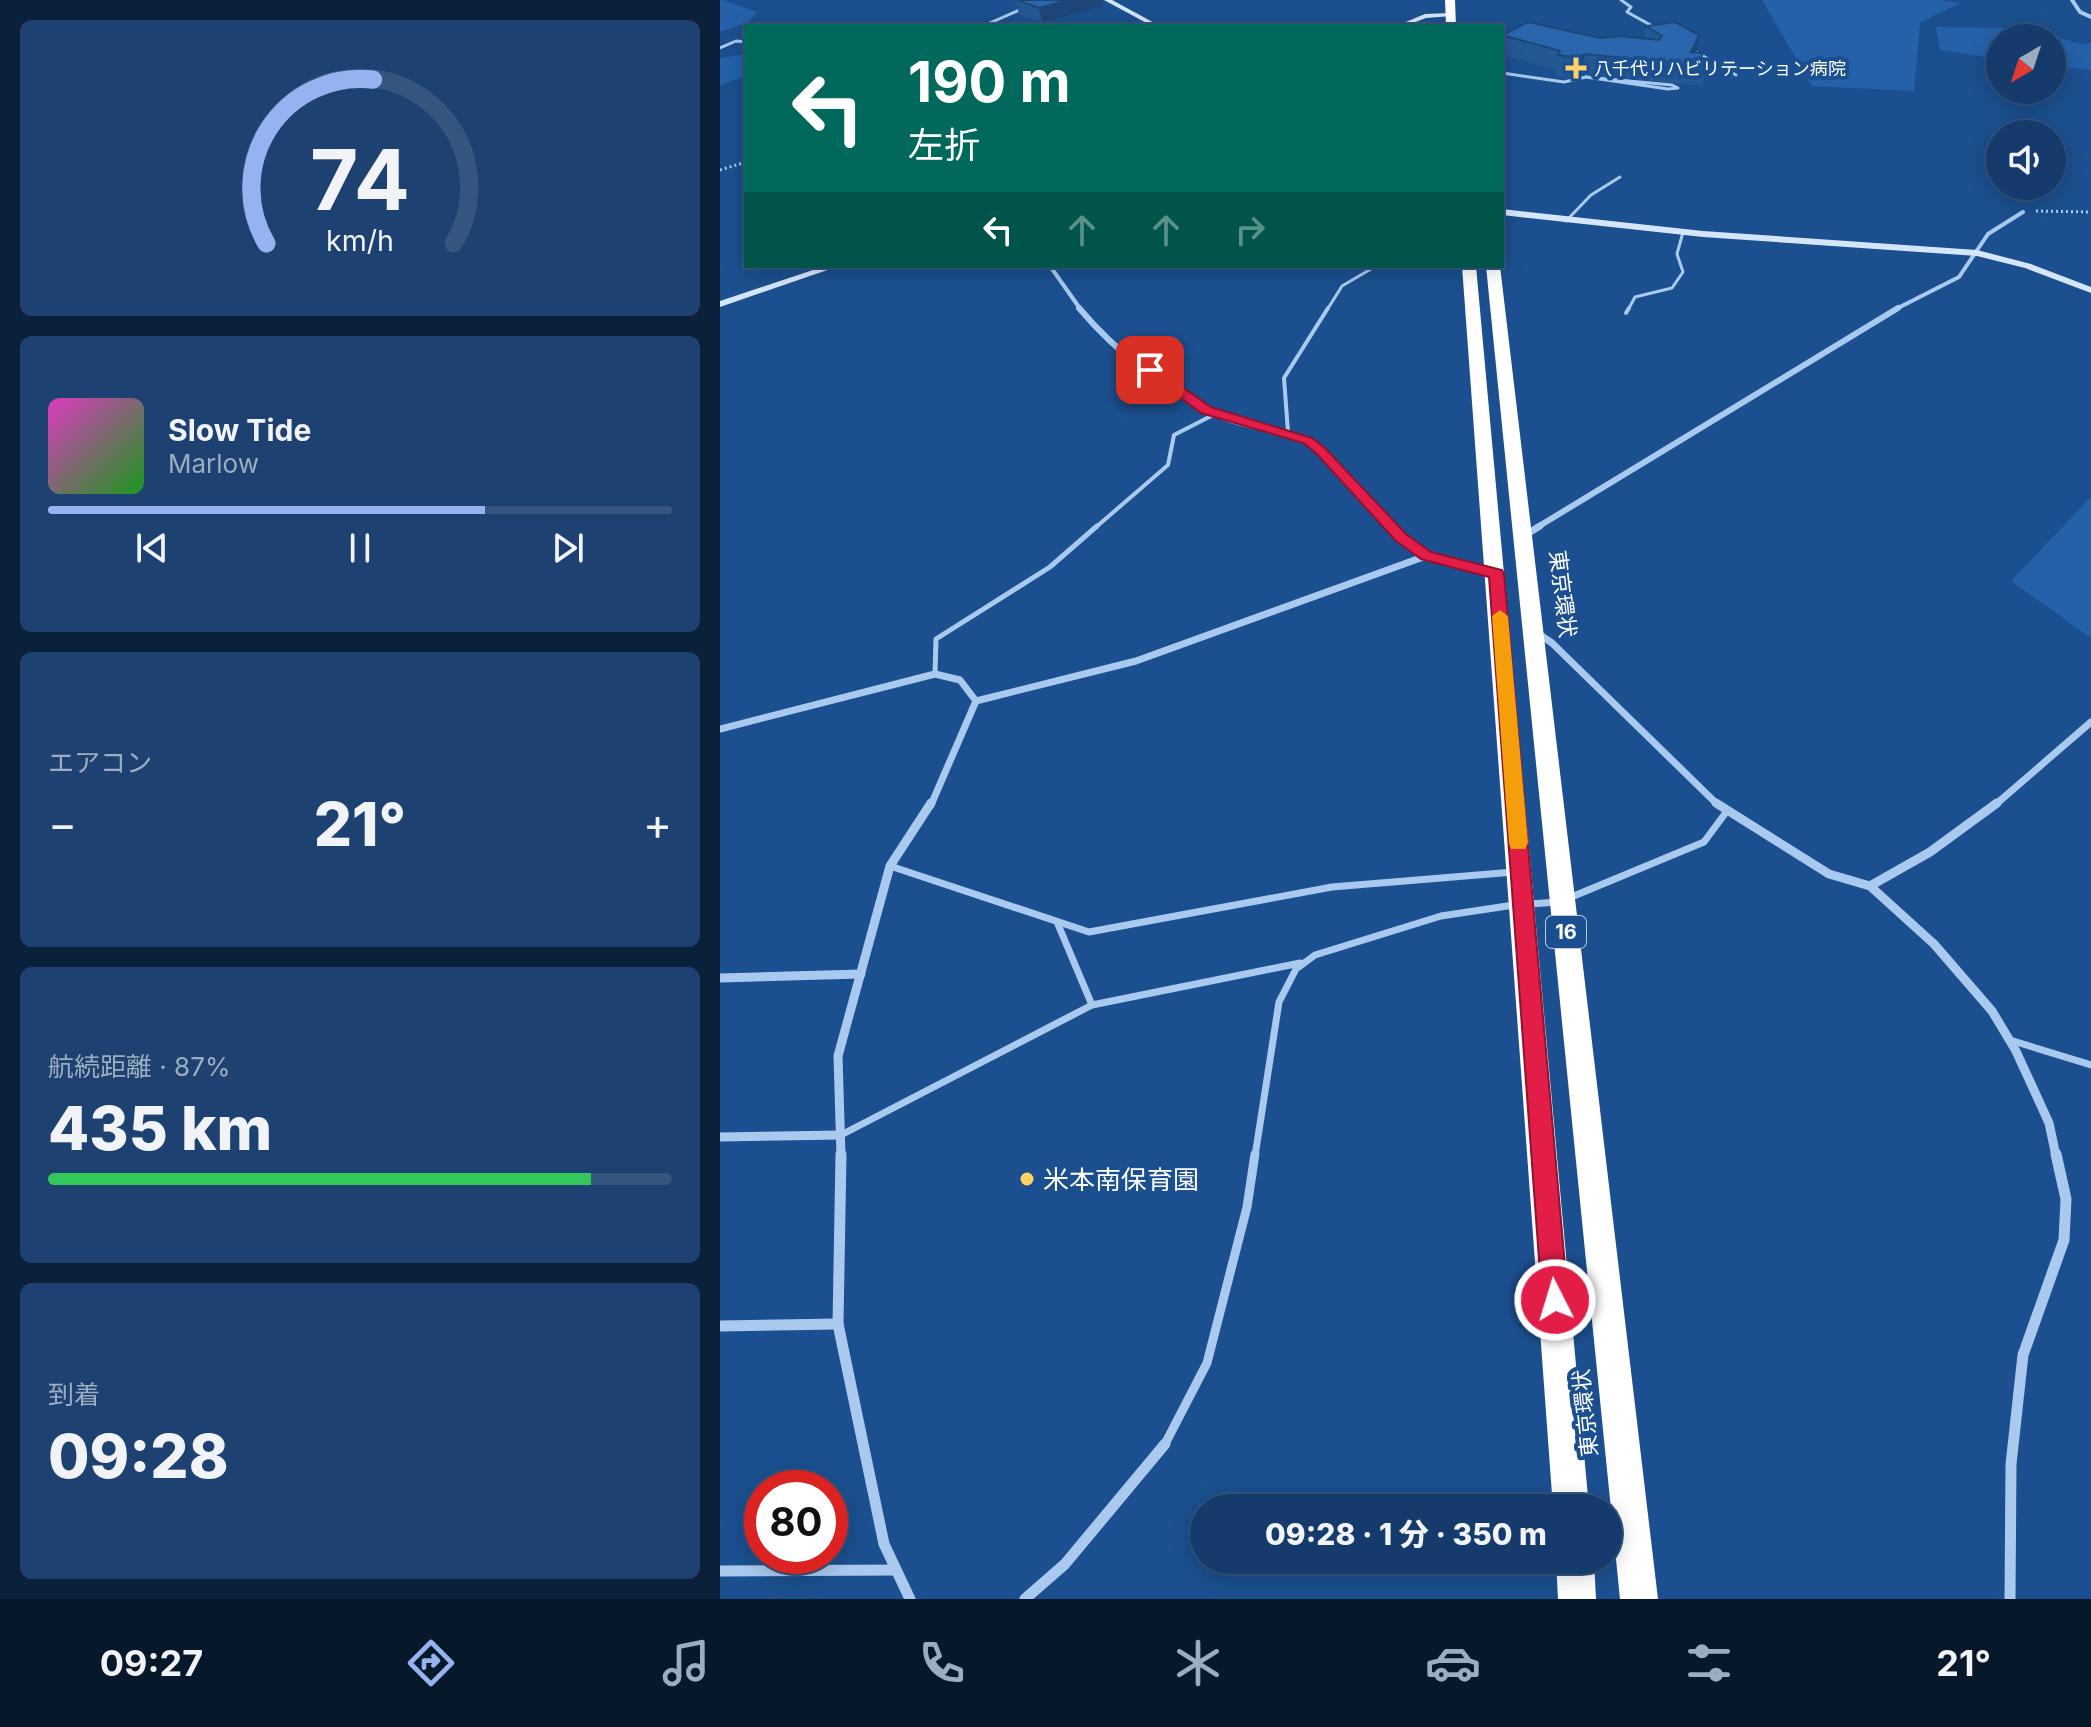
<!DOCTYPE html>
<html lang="ja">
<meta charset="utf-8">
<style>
body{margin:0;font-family:Inter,"Noto Sans JP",sans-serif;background:#1d4271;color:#f1f3f6;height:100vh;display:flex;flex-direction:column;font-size:30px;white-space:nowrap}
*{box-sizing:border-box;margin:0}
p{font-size:26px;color:#9dadc1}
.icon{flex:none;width:44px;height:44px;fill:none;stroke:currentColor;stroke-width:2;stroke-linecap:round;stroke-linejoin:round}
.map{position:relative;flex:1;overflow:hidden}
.drawer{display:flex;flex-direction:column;gap:20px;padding:20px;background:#0b203b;width:720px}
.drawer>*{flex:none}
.banner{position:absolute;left:24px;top:24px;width:760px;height:244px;border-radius:0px;box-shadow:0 4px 20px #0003,0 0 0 2px #33557e;background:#00695c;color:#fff;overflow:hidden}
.needle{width:52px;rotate:219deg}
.fabs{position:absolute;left:1266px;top:24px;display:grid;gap:16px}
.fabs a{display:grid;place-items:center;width:80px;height:80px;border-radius:50%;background:#143b6b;box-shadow:0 4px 20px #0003,0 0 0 2px #33557e;font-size:40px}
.speed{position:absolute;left:24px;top:1470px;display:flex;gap:16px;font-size:40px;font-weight:700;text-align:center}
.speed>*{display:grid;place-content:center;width:104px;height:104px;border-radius:50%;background:#143b6b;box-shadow:0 4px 20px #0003,0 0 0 2px #33557e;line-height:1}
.speed .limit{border:12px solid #d22;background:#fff;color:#111}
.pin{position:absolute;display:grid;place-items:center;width:68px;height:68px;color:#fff;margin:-34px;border-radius:16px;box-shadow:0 4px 12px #0006}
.me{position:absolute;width:88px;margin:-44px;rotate:355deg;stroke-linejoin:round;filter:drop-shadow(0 0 6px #0008)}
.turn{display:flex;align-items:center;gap:28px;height:168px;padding:0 32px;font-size:36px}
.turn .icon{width:104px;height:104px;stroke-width:2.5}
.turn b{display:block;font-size:56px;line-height:68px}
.lanes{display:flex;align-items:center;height:76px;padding:0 32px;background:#0003;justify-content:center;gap:40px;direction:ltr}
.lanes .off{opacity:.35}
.big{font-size:60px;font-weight:800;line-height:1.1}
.drawer .card{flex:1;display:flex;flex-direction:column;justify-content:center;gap:12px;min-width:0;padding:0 28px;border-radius:12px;background:#1d4271}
.drawer .dial{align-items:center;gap:0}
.dial svg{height:208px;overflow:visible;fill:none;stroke:#33557e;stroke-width:7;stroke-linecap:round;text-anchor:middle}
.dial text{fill:#f1f3f6;stroke:none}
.song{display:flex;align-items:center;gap:24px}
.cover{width:96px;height:96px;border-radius:12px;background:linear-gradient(135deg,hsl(310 70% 55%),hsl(120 70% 35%))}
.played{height:8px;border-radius:4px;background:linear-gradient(90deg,#95b2f1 70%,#33557e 70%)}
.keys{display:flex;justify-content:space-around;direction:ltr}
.heat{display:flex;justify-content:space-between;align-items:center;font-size:44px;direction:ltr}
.charge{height:12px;border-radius:6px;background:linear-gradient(90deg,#34c759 87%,#33557e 0)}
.trip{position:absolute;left:470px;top:1494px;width:432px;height:80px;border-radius:40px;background:#143b6b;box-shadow:0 4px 20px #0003,0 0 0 2px #33557e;font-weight:800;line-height:80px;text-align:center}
.dock{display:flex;height:128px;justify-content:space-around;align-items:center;background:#08182b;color:#9dadc1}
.dock .icon{width:56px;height:56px}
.dock .active{color:#95b2f1}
.dock b{font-size:36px;color:#f1f3f6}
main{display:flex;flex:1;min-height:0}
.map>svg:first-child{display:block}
.green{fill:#2461a8}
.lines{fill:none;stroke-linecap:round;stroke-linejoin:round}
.path{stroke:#a9c9ee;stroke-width:3;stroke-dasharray:2 3;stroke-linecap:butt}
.lane-far4{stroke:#a9c9ee;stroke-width:3}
.lane-far3{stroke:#a9c9ee;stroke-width:4}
.lane-far2{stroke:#a9c9ee;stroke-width:5}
.lane-far1{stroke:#a9c9ee;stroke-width:7}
.lane{stroke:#a9c9ee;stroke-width:9}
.street-far4{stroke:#a9c9ee;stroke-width:4}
.street-far3{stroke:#a9c9ee;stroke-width:6}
.street-far2{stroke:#a9c9ee;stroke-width:7}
.street-far1{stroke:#a9c9ee;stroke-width:9}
.street{stroke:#a9c9ee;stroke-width:11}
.secondary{fill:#d6e6fa;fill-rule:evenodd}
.highway{fill:#fff;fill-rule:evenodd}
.wall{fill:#245895}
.shaded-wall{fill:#1d4779}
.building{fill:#2a66ad;stroke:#1d4779;stroke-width:2}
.route{fill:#e11d48;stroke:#92132f;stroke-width:2}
.slow{fill:#f59e0b}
.poi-dot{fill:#ffd166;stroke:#1b4f8f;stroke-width:3}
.labels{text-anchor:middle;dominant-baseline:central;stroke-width:8;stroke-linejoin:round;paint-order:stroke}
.far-poi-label{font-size:18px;fill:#fff;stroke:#1b4f8f;text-anchor:start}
.shield{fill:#1b4f8f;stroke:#bbcadd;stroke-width:2}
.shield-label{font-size:20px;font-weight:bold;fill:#fff}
.street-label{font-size:22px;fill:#fff;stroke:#1b4f8f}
.near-poi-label{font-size:26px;fill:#fff;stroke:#1b4f8f;text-anchor:start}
</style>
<main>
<section class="drawer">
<div class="card dial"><svg viewBox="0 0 100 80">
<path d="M14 69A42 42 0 1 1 86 69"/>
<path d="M14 69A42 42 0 0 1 55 6" stroke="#95b2f1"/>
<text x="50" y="56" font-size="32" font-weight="700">74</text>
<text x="50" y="72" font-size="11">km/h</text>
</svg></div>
<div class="card">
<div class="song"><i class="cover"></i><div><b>Slow Tide</b><p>Marlow</p></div></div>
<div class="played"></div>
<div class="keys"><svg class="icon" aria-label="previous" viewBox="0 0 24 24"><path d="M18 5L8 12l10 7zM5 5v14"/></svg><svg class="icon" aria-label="pause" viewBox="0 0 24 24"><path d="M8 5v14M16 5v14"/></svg><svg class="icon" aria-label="next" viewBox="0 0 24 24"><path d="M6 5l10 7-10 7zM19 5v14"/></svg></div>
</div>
<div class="card"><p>エアコン</p>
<div class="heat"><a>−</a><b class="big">21°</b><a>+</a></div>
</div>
<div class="card"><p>航続距離 · 87%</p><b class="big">435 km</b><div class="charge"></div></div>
<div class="card"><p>到着</p><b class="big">09:28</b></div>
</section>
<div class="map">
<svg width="1371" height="1599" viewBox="0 0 1371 1599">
<rect width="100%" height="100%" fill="#1b4f8f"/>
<g class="green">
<path d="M 0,0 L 3,0 L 37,12 L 29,22 L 0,32 Z"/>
<path d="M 1042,0 L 1221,0 L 1240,3 L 1200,23 L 1194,91 L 1092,86 Z"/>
<path d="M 1216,27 L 1304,28 L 1362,44 L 1371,43 L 1371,70 L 1332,66 L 1332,38 L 1280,38 L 1280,59 L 1220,50 Z"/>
<path d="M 26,54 L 26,76 L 0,85 L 0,58 Z"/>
<path d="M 1371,497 L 1371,638 L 1291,581 Z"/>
</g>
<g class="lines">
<g class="path">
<path d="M 0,170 L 26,162"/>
<path d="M 782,173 L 785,180"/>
<path d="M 1316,211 L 1371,212"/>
</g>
<g class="lane-far4">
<path d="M 901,0 L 911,7 L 907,12 L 936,28"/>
<path d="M 263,26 L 304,8"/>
<path d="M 0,48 L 16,41 L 26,42"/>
<path d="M 976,52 L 1016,75"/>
<path d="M 782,73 L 844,82 L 866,77"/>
<path d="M 866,77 L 952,85 L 958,88 L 948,89 Z"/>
<path d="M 846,221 L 871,195 L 900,177"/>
<path d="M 607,310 L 622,286 L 656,266"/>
<path d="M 908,310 L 915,297 L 952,288 L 963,272 L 957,254 L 963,232"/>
</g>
<g class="lane-far3">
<path d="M 906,313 L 909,308"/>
<path d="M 568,432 L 564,378 L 608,308"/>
<path d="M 375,528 L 448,465 L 454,435 L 495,414"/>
</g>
<path class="lane-far2" d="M 215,674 L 216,639 L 330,567 L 377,526"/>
<g class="lane-far1">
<path d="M 170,866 L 369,932 L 612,887 L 794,872"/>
<path d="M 849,898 L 984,842 L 1007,811"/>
<path d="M 810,904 L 838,902"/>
<path d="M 337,922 L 372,1005"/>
<path d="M 1290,1040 L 1371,1065"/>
<path d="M 121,1135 L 372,1005 L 580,963"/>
<path d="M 535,1156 L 559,1002 L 576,969 L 595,955 L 721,916 L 794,905"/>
</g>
<path class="lane" d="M 445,1444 L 487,1363 L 527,1207 L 535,1154"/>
<g class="street-far4">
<path d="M 1352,0 L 1360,12 L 1371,17"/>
<path d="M 330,266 L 361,310"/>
<path d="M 1174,310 L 1239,277 L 1268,234 L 1303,212"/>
</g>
<g class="street-far3">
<path d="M 359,308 C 395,351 452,397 505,418 C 533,429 565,429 592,445 C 618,461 651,505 673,528"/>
<path d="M 816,528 L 1178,308"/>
</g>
<g class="street-far2">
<path d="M 671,526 L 706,556 L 773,573"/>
<path d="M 802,537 L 820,526"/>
<path d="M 816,632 L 832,643 L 998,805"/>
<path d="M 256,701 L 416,661 L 706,556"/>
<path d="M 0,729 L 215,674 L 240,680 L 256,701"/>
<path d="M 211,805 L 256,701"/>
<path d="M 1275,805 L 1371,722"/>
</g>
<g class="street-far1">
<path d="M 996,803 L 1109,874 L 1150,886 L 1214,944 L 1272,1011 L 1296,1051 L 1329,1123 L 1336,1156"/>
<path d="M 1150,886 L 1210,852 L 1277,803"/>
<path d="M 0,978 L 141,974"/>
<path d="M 0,1137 L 121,1135"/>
<path d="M 121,1156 L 118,1056 L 170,866 L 211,803"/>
</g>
<g class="street">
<path d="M 121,1154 L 118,1324 L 164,1544 L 190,1599"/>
<path d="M 0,1326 L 118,1324"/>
<path d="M 0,1571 L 176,1570"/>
<path d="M 305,1599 L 345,1564 L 445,1444"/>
<path d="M 1290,1599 L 1291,1464 L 1303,1355 L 1344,1240 L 1346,1199 L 1336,1154"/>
</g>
<g class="secondary">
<path d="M 384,0 L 392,0 L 440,26 L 432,26 Z"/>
<path d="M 730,13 L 732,16 L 706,18 L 685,26 L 676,26 L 705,14 Z"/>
<path d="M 782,209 L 983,231 L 1257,250 L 1311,264 L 1371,287 L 1371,293 L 1305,268 L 1257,256 L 983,237 L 782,215 Z"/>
<path d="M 105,266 L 119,266 L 0,307 L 0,301 Z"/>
</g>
<g class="highway">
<path d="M 725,0 L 735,0 L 736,26 L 726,26 Z"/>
<path d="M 742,266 L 756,266 L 869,1508 L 833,1508 Z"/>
<path d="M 766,266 L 780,266 L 938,1599 L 900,1599 Z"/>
<path d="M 836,1560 L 874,1560 L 876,1599 L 838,1599 Z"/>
</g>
</g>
<g class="wall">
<path d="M 295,0 L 383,6 L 322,23 L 299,14 Z"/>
<path d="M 926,26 L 976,52 L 982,58 L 989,59 L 982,86 L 862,74 L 856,79 L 836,76 L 836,70 L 782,55 L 782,35 L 924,39 Z"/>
</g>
<g class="shaded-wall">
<path d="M 349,0 L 382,0 L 383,6 L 322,23 L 319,8 Z"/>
<path d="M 979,35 L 976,55 L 971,52 Z"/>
<path d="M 865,54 L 862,74 L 856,79 L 858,58 Z"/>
</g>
<g class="building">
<path d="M 297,0 L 349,0 L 319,8 Z"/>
<path d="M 808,22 L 880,38 L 899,36 L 939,40 L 942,36 L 926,26 L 955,22 L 979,35 L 971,52 L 983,53 L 981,58 L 989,59 L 986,66 L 865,54 L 858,58 L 838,55 L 840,51 L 782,35 Z"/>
</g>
<path class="route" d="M 426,367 L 434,367 L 491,407 L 592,438 L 605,448 L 686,534 L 711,552 L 782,570 L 784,574 L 848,1300 L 844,1309 L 835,1313 L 826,1309 L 822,1300 L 769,577 L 701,559 L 675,540 L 596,453 L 583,443 L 481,413 L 426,372 Z"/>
<path class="slow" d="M 780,610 L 788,616 L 808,843 L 805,849 L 791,849 L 789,843 L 772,616 Z"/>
<g class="poi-dot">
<path d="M852 56h8v8h8v8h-8v8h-8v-8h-8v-8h8z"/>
<circle cx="307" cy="1179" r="8"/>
</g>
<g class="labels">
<g class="far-poi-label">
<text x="874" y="68">八千代リハビリテーション病院</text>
</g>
<rect class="shield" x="826" y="916" width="40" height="32" rx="6"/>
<g class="shield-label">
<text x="846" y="932">16</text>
</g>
<g class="street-label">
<text transform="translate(843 594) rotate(83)">東京環状</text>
<text transform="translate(865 1413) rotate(-96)">東京環状</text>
</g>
<g class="near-poi-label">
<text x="323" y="1179">米本南保育園</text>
</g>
</g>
</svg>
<div class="fabs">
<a><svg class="needle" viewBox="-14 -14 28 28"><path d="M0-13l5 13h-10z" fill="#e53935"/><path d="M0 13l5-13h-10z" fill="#9dadc1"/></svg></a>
<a><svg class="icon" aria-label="sound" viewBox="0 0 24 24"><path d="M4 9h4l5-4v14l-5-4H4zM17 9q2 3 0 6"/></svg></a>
</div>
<div class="speed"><div class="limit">80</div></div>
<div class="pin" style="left:430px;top:370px;background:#d93025"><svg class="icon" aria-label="arrive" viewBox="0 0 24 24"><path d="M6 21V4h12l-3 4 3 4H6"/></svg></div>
<svg class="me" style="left:835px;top:1300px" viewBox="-20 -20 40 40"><circle r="17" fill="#e11d48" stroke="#fff" stroke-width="3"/><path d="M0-11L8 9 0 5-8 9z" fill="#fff"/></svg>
<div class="trip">09:28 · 1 分 · 350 m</div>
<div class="banner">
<div class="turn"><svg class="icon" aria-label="left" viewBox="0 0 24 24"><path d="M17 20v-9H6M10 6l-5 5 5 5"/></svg><div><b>190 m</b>左折</div></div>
<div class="lanes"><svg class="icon" aria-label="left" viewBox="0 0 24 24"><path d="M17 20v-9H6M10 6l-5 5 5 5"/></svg><svg class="icon off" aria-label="ahead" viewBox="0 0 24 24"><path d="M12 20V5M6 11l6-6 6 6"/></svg><svg class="icon off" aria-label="ahead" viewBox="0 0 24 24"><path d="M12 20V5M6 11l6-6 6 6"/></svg><svg class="icon off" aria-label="right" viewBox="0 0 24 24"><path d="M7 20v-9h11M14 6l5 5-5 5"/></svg></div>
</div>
</div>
</main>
<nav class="dock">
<b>09:27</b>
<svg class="icon active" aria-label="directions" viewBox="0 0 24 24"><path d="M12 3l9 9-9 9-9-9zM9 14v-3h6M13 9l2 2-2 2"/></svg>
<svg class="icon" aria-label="music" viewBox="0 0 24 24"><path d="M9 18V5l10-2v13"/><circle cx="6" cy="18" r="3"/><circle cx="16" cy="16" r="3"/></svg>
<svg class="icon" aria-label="phone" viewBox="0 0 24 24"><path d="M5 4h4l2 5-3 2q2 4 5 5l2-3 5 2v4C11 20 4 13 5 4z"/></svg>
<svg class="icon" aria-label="climate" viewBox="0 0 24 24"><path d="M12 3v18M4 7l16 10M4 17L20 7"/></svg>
<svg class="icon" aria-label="car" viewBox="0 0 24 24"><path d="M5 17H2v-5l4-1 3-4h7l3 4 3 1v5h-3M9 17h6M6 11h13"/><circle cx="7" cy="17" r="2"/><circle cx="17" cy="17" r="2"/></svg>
<svg class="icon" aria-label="filters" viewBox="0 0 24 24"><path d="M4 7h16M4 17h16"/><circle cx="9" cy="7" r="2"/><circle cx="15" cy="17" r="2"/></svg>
<b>21°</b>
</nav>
